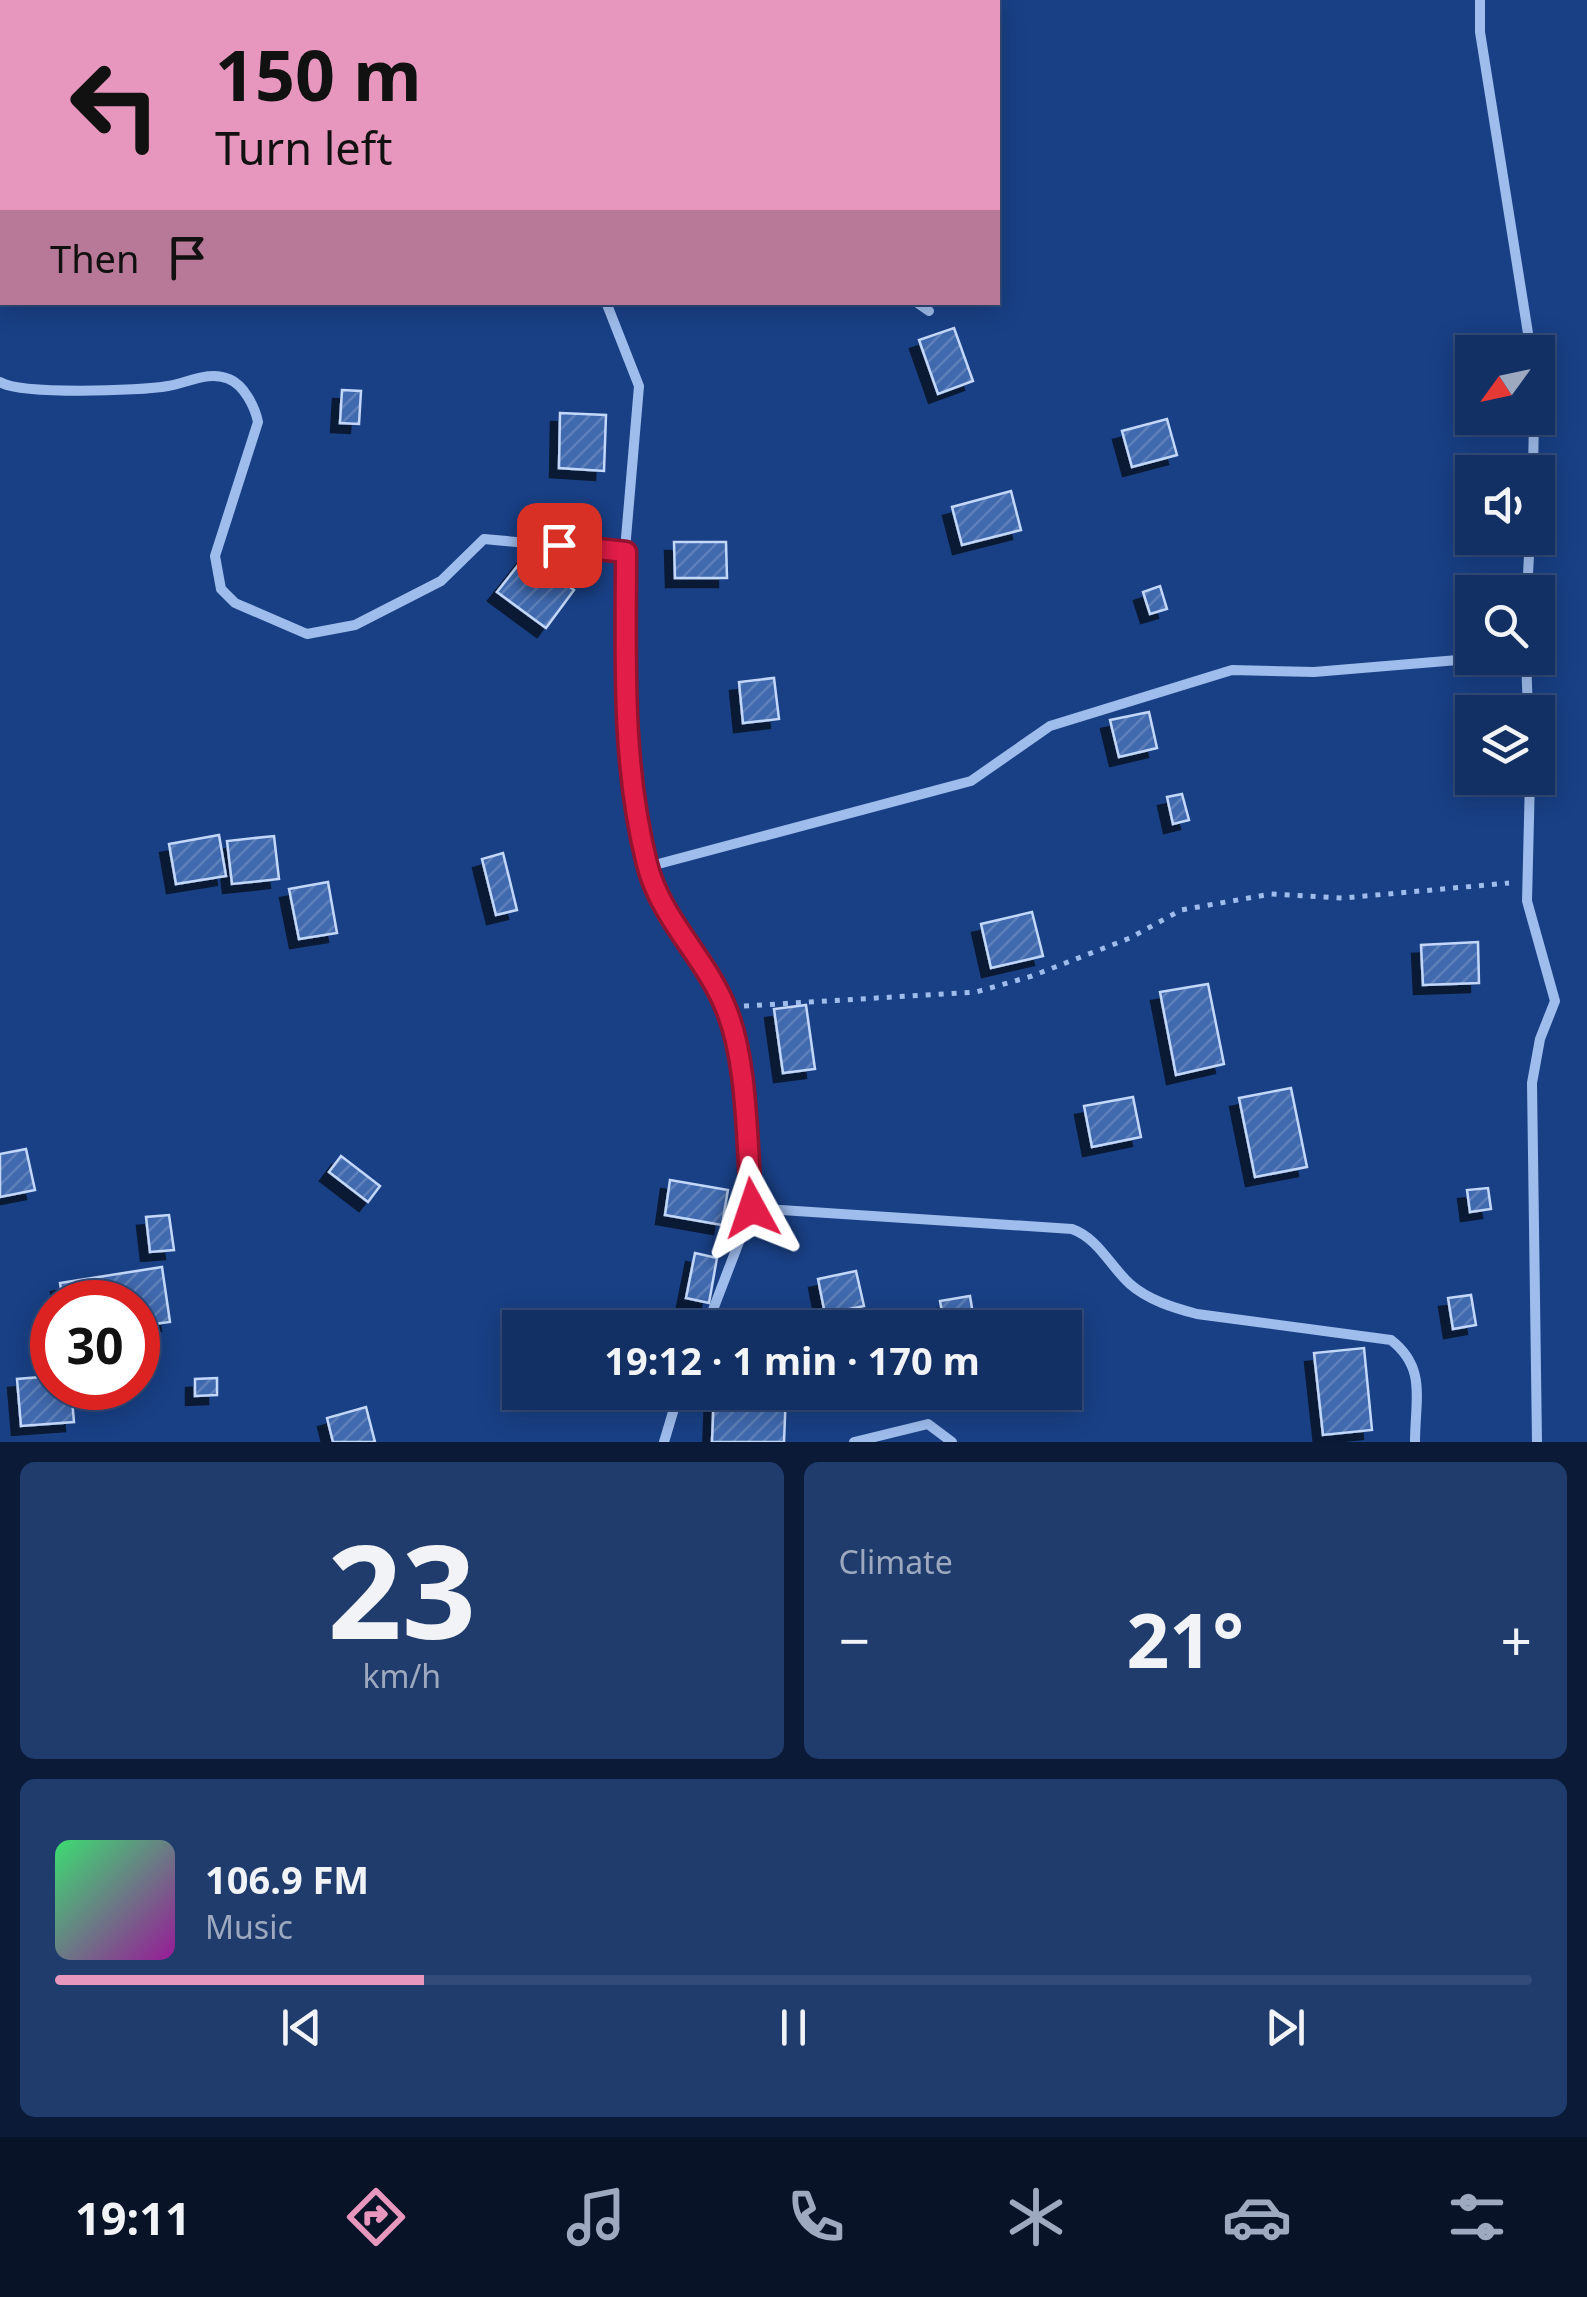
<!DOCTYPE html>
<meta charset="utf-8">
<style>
body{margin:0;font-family:"Noto Sans",sans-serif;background:#203c6d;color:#f1f3f6;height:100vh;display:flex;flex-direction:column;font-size:38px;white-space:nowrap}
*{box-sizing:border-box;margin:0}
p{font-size:32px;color:#9da9bf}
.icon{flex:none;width:55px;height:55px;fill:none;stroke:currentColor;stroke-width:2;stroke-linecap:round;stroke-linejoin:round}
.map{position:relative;height:1442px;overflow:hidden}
.details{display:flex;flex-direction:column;gap:20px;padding:20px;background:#0a1a37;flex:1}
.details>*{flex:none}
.top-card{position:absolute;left:0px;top:0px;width:1000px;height:305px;box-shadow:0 5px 25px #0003,0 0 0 2px #324b78;background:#e797bd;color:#111;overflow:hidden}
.needle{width:65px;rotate:237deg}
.fabs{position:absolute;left:1455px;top:335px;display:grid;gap:20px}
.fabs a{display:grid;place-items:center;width:100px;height:100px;border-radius:0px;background:#133064;box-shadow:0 5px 25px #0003,0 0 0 2px #324b78;font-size:50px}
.speed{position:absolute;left:30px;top:1280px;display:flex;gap:20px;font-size:50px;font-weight:700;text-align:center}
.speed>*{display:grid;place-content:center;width:130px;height:130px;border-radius:50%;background:#133064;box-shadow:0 5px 25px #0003,0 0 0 2px #324b78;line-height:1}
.speed .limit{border:15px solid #d22;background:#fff;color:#111}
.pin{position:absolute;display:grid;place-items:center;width:85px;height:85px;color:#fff;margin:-42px;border-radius:20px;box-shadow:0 5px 15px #0006}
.me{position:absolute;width:110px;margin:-55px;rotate:355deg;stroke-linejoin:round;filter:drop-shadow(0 0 8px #0008)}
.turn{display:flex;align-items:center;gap:35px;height:210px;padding:0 50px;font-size:45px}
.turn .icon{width:130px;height:130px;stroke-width:2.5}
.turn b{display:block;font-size:70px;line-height:85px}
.then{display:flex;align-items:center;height:95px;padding:0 50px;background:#0003;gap:20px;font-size:38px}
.big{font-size:75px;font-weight:700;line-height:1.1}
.details .widget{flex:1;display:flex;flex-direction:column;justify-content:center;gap:15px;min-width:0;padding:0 35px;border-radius:15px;background:#203c6d}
.details .dial{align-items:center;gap:0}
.dial b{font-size:130px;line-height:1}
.song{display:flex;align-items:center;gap:30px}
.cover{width:120px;height:120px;border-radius:15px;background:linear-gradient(135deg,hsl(140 70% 55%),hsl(300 70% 35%))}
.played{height:10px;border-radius:5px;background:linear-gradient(90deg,#e797bd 25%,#324b78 25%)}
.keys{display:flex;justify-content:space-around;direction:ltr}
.heat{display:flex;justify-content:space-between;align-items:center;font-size:55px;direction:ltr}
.details .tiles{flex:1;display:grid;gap:20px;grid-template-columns:1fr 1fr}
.widget:last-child{grid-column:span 2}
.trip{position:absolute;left:502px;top:1310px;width:580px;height:100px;border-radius:0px;background:#133064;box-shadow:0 5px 25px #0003,0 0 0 2px #324b78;font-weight:700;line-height:100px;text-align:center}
.tab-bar{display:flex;height:160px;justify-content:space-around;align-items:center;background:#081328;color:#9da9bf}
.tab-bar .icon{width:70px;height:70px}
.tab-bar .active{color:#e797bd}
.tab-bar b{font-size:45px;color:#f1f3f6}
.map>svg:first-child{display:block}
.building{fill:url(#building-hatch);stroke:#c3d8f9;stroke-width:2.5;filter:url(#shadow)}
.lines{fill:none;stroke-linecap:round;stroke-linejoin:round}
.path{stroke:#9ebcec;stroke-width:5;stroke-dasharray:5 8;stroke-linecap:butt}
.street{stroke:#9ebcec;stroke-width:10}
.route-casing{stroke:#92132f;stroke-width:25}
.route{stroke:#e11d48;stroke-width:18}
</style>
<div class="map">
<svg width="1587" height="1442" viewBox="0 0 1587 1442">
<defs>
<pattern id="building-hatch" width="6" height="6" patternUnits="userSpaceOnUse" patternTransform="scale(2.5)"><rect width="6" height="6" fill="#4169ae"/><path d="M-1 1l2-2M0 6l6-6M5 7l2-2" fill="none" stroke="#5e80ba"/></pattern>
<filter id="shadow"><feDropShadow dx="-9" dy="9" stdDeviation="0" flood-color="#0009"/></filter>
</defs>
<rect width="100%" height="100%" fill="#194085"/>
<g class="building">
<path d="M 954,328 L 973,381 L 938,394 L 919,340 Z"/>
<path d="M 342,390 L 361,391 L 359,424 L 340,423 Z"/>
<path d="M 560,413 L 606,415 L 604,471 L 559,468 Z"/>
<path d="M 1167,419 L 1177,455 L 1132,467 L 1122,431 Z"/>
<path d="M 1011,491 L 1021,530 L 962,545 L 952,507 Z"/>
<path d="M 674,542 L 726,542 L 727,578 L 675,578 Z"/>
<path d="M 526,555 L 574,590 L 546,628 L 497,592 Z"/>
<path d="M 1160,586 L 1167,609 L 1150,614 L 1143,592 Z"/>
<path d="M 774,678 L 779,719 L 743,723 L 739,682 Z"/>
<path d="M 1149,712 L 1157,748 L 1119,757 L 1110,720 Z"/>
<path d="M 1182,794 L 1189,820 L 1173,824 L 1167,797 Z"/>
<path d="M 219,835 L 226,876 L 176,884 L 169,844 Z"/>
<path d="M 274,836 L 279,879 L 232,884 L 227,841 Z"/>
<path d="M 503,853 L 517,910 L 496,915 L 482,859 Z"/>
<path d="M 328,882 L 337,933 L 299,939 L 289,889 Z"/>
<path d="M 1032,912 L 1043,956 L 991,968 L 981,924 Z"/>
<path d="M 1478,942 L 1479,983 L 1423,985 L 1421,945 Z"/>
<path d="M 1208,984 L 1224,1064 L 1176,1075 L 1160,992 Z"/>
<path d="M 806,1005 L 815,1069 L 783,1073 L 774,1009 Z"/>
<path d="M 1291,1088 L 1307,1167 L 1255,1177 L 1239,1098 Z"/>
<path d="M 1133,1097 L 1141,1137 L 1092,1147 L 1084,1106 Z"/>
<path d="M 26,1149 L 35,1190 L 0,1197 L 0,1154 Z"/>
<path d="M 341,1156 L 380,1186 L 368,1202 L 329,1172 Z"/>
<path d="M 670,1180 L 728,1190 L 722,1225 L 665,1215 Z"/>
<path d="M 1488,1188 L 1491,1209 L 1470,1212 L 1467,1190 Z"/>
<path d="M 169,1215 L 174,1250 L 150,1252 L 146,1217 Z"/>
<path d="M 695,1253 L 717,1258 L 709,1303 L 686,1298 Z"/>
<path d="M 162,1267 L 170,1322 L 138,1326 L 138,1302 L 63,1302 L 60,1283 Z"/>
<path d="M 856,1271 L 864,1306 L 825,1314 L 818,1279 Z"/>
<path d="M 1471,1295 L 1476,1325 L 1453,1329 L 1448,1298 Z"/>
<path d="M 970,1296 L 975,1326 L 945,1328 L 940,1301 Z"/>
<path d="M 1364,1348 L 1372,1430 L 1323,1435 L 1314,1353 Z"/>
<path d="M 52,1376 L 52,1388 L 71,1388 L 74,1422 L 21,1426 L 17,1379 Z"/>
<path d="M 217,1378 L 217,1395 L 195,1396 L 195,1379 Z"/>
<path d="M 714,1392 L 786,1392 L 784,1442 L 712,1442 Z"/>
<path d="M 366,1407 L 375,1442 L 333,1442 L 327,1418 Z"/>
</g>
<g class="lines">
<g class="path">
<path d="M 323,0 L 324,2"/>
<path d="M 744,1006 L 976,992 L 1032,976 L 1130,938 L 1181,910 L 1271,894 L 1343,898 L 1509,883"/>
</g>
<g class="street">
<path d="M 758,0 L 759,2"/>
<path d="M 1480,0 L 1480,32 L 1531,352"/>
<path d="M 606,302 L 639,386 L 626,538 L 623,669 L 635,804 L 655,888 L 715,984 L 736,1039 L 752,1208 L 706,1328"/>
<path d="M 916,302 L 929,311"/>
<path d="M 0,382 C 20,395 140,391 168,386 C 188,383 209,370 229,379 C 244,385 255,407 258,422 L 215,556 L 221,589 L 235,603 L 307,634 L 355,625 L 441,581 L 484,539 L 626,552"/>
<path d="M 1533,472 L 1534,418"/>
<path d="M 1527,592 L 1530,538"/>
<path d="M 1526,658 L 1528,712"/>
<path d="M 1530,778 L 1527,901 L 1555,1001 L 1540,1039 L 1532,1083 L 1537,1442"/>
<path d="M 647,867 L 971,781 L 1050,726 L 1232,670 L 1314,672 L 1482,658"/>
<path d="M 752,1208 L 1072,1229 C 1099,1239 1109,1265 1130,1284 C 1148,1300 1174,1308 1197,1314 L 1391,1340 C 1427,1368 1415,1400 1415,1442"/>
<path d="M 664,1442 L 679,1392"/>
<path d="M 854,1442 L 928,1424 L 952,1442"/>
</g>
</g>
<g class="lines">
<defs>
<path id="route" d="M 559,545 L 626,552 C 626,658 621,761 647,864 C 660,917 703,955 724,1004 C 749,1060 746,1146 752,1208"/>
</defs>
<use href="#route" class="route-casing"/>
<use href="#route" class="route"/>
</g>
</svg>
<div class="fabs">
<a><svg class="needle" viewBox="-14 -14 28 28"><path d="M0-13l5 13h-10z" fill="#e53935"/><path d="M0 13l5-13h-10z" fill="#9da9bf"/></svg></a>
<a><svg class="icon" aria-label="sound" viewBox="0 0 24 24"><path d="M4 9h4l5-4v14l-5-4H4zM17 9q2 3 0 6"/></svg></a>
<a><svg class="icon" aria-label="search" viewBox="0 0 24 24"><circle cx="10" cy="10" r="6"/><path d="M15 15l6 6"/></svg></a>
<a><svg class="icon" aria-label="layers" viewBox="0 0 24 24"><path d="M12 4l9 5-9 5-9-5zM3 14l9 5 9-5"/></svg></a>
</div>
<div class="speed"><div class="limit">30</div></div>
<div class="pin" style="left:559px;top:545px;background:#d93025"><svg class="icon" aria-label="arrive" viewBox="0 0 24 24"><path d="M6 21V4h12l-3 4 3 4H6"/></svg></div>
<svg class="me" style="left:752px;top:1208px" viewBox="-20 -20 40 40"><path d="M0-17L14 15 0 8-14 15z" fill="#e11d48" stroke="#fff" stroke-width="4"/></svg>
<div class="trip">19:12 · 1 min · 170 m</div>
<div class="top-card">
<div class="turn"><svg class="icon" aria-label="left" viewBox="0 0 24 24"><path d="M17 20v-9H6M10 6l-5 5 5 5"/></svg><div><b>150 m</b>Turn left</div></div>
<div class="then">Then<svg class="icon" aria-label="arrive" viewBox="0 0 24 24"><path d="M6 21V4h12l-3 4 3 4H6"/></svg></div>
</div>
</div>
<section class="details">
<div class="tiles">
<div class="widget dial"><b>23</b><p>km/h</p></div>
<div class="widget"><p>Climate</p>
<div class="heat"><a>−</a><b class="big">21°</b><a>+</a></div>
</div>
<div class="widget">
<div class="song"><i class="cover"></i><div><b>106.9 FM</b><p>Music</p></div></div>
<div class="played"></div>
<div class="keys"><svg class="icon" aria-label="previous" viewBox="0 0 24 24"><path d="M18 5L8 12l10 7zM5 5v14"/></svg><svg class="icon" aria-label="pause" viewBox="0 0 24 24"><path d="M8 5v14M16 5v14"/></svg><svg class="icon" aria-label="next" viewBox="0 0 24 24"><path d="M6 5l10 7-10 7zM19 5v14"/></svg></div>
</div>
</div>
</section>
<nav class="tab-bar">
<b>19:11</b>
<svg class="icon active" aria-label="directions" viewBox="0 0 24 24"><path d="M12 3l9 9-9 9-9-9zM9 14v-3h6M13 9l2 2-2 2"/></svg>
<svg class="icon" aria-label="music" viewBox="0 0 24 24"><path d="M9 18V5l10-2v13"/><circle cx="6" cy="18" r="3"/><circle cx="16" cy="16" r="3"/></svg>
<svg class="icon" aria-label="phone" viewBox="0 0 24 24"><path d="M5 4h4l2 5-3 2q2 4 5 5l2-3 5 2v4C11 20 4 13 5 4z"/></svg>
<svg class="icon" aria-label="climate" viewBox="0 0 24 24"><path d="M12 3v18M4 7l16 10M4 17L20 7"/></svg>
<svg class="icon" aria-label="car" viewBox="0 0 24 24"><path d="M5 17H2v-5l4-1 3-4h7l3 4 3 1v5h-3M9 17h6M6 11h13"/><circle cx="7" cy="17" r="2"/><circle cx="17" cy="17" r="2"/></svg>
<svg class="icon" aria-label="filters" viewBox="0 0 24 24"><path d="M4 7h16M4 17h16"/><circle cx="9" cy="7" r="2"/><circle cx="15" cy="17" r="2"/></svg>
</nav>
